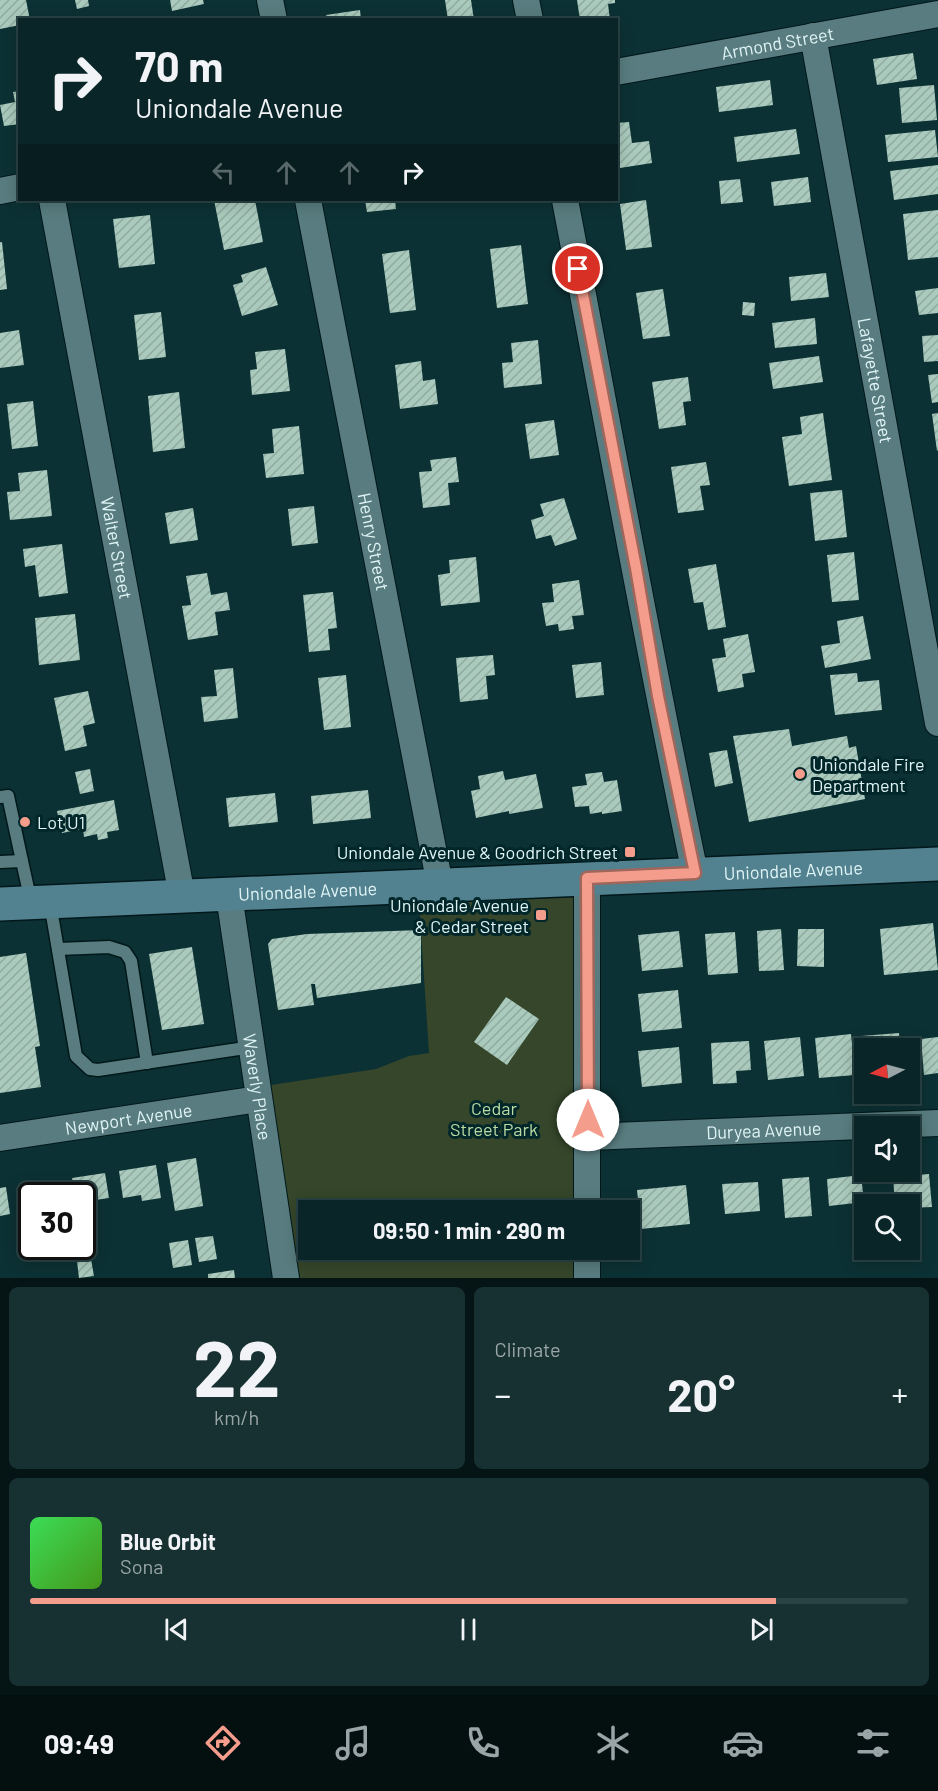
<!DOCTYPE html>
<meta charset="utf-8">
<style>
body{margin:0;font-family:Barlow,sans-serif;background:#173133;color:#f1f3f6;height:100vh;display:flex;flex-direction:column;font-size:22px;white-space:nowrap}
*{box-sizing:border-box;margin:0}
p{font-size:20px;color:#99a5a7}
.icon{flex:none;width:33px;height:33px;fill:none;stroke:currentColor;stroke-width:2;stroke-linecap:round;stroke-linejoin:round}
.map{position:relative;height:1278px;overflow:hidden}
.details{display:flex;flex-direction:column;gap:9px;padding:9px;background:#051415;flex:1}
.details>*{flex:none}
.guide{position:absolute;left:18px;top:18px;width:600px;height:183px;border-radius:0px;box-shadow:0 3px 15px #0003,0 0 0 2px #294244;background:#092527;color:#f1f3f6;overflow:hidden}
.needle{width:39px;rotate:264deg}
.tools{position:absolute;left:854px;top:1038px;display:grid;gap:12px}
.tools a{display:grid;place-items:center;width:66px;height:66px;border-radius:0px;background:#092527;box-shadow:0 3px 15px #0003,0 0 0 2px #294244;font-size:30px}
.speed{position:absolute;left:18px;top:1182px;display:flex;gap:12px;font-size:30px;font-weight:700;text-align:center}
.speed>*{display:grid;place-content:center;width:78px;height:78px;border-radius:50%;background:#092527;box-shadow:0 3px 15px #0003,0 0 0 2px #294244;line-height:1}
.speed .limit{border:3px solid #111;border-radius:9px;background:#fff;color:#111}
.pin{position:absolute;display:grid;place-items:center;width:51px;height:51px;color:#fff;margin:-26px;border:3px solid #fff;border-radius:50%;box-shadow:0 2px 6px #0007}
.me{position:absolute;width:66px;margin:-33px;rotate:0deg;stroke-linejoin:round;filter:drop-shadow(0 0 4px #0008)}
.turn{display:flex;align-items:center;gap:21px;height:126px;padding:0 18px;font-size:27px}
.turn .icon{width:78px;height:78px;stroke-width:2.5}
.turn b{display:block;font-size:42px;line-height:51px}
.lanes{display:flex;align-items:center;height:57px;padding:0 18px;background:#0003;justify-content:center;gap:30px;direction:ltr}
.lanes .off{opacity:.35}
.big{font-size:45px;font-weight:700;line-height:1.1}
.details .card{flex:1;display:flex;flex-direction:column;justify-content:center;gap:9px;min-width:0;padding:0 21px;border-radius:9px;background:#173133}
.details .dial{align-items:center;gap:0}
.dial b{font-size:78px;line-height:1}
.song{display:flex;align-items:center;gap:18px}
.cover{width:72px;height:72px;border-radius:9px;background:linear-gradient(135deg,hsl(130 70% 55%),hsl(100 70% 35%))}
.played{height:6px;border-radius:3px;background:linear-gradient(90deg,#f59d8d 85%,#294244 85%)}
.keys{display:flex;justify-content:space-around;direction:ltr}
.heat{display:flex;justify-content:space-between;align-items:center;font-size:33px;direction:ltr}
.details .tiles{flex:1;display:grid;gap:9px;grid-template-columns:1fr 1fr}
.card:last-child{grid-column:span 2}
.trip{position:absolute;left:298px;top:1200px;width:342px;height:60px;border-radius:0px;background:#092527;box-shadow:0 3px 15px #0003,0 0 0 2px #294244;font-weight:700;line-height:60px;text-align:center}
.menu{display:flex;height:96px;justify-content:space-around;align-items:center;background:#040f10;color:#99a5a7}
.menu .icon{width:42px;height:42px}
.menu .on{color:#f59d8d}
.menu b{font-size:27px;color:#f1f3f6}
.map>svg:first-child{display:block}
.green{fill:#35462a}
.building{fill:url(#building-hatch)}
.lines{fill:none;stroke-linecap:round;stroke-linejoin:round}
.service-casing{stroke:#00181a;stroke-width:15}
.minor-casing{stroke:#00181a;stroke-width:28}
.secondary-casing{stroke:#00181a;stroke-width:36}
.service{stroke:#587c7f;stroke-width:12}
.minor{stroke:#587c7f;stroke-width:26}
.secondary{stroke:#528190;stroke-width:33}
.route-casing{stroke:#9f665c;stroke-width:15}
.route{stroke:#f59d8d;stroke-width:10}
.poi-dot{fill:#f59d8d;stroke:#02272a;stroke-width:2}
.labels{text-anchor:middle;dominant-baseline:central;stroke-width:6;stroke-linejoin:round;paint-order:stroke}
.street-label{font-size:18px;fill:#e0f4f5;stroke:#02272a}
.poi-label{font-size:18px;fill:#e0f4f5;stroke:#02272a;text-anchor:start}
.park-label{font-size:18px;fill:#b9dba3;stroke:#02272a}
</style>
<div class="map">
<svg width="938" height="1278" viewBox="0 0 938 1278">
<defs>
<pattern id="building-hatch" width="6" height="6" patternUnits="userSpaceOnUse" patternTransform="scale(1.5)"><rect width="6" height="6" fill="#a9cabc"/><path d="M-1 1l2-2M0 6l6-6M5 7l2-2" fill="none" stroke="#90aaa0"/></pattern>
</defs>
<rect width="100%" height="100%" fill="#0c3134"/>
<path class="green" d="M 587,878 L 587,1210 L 309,1210 L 309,1250 L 587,1250 L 587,1278 L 286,1278 L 258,1087 L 376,1069 L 409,1056 L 429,1053 L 418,886 Z"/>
<g class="building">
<path d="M 0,0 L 26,0 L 30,20 L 20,20 L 20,25 L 0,29 Z"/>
<path d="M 75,0 L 88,0 L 89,6 L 77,9 Z"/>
<path d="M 170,0 L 203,0 L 204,4 L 172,11 Z"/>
<path d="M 445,0 L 471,0 L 474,20 L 448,20 Z"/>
<path d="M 577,0 L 615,0 L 615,3 L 608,4 L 610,20 L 580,20 Z"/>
<path d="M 360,10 L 361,20 L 327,20 L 326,15 Z"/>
<path d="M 913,53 L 917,79 L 877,85 L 873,59 Z"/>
<path d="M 770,80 L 773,105 L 719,112 L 716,87 Z"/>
<path d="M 934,85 L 937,120 L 902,123 L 899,88 Z"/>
<path d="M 20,91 L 20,124 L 4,126 L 0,105 L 15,102 L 13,92 Z"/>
<path d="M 629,122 L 632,143 L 649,141 L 652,163 L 620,168 L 619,160 L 616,161 L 616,123 Z"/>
<path d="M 796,129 L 800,154 L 737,162 L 734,137 Z"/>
<path d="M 935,130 L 938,157 L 888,162 L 885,135 Z"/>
<path d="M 938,165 L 938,194 L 894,200 L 890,171 Z"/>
<path d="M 808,177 L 811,202 L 774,206 L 771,182 Z"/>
<path d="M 740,179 L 743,202 L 721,204 L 719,181 Z"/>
<path d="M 214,200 L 255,200 L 263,242 L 224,250 Z"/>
<path d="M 365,200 L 395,200 L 396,209 L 367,212 Z"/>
<path d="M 646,200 L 652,247 L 626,250 L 620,204 Z"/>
<path d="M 938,210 L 938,257 L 908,260 L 903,214 Z"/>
<path d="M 150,215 L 155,264 L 119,268 L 113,219 Z"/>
<path d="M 0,242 L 2,242 L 7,289 L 0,290 Z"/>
<path d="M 521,245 L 528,304 L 497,308 L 490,249 Z"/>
<path d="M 409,250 L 416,310 L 390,313 L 382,254 Z"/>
<path d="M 266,267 L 278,305 L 242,316 L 233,285 L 243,282 L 241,275 Z"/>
<path d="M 826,273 L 829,297 L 791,301 L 789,277 Z"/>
<path d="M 938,288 L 938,313 L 919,315 L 915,291 Z"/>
<path d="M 663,289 L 670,336 L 643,339 L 636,293 Z"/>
<path d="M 743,302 L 755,303 L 754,316 L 742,315 Z"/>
<path d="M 161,312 L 166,357 L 139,360 L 134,315 Z"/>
<path d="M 815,318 L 817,344 L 775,348 L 772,323 Z"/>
<path d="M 19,330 L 24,365 L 0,368 L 0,333 Z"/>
<path d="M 938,335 L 938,361 L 924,362 L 922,336 Z"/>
<path d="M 538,340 L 542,384 L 504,388 L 502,363 L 513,362 L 511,343 Z"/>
<path d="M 285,349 L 290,391 L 252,395 L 250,370 L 257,369 L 255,352 Z"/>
<path d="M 819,356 L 823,382 L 773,389 L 769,363 Z"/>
<path d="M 421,361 L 423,381 L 435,379 L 438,404 L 400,409 L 395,365 Z"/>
<path d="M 938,374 L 938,402 L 932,403 L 928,375 Z"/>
<path d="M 688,377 L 691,401 L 683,402 L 686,425 L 659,429 L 652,382 Z"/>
<path d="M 179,392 L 185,448 L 153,452 L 148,396 Z"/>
<path d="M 33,401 L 38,446 L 12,449 L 7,404 Z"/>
<path d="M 823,413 L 832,480 L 789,486 L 782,437 L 802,434 L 800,417 Z"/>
<path d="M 938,413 L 938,450 L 937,451 L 932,414 Z"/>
<path d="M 554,420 L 559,455 L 530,459 L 525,424 Z"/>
<path d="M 299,426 L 304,474 L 266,478 L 263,454 L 274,453 L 272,429 Z"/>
<path d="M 456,457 L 459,482 L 448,483 L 450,505 L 423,508 L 419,472 L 432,471 L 430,460 Z"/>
<path d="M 706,462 L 710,485 L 700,486 L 704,510 L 678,513 L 671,467 Z"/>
<path d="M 47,470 L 52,516 L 10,520 L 7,492 L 20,491 L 18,473 Z"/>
<path d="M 842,490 L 847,537 L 815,541 L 810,493 Z"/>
<path d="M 564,498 L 577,539 L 555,546 L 551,535 L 536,539 L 531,520 L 544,516 L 540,504 Z"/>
<path d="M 314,506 L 318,543 L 292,546 L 288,509 Z"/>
<path d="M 193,508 L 198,540 L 170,544 L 165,513 Z"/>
<path d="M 62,544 L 68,593 L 39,597 L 35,565 L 25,567 L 23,549 Z"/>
<path d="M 854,552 L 859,600 L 832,602 L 827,555 Z"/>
<path d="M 476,557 L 480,602 L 441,606 L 438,575 L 450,573 L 449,560 Z"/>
<path d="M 716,564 L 726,627 L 708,630 L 703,602 L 694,603 L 688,569 Z"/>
<path d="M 207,573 L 211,595 L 227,592 L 230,610 L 215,612 L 218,635 L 188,640 L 182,606 L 191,605 L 186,576 Z"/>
<path d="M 579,580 L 584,615 L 572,616 L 574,629 L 559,631 L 558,624 L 546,626 L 542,603 L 554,602 L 552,584 Z"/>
<path d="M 333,592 L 337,628 L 328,629 L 330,650 L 309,652 L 303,595 Z"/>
<path d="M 75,614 L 80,660 L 39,665 L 35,618 Z"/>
<path d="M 863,616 L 871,659 L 825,668 L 821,646 L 840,643 L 837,621 Z"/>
<path d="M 748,634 L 755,672 L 742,674 L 744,687 L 718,692 L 712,659 L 726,657 L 723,639 Z"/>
<path d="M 493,655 L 495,675 L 486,676 L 488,699 L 460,702 L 456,658 Z"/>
<path d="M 601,662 L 604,695 L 576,698 L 572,665 Z"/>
<path d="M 233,668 L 238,718 L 204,722 L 201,697 L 217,696 L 214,670 Z"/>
<path d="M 857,673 L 858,682 L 879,680 L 882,710 L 835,715 L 830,675 Z"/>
<path d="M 346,675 L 351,727 L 324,730 L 318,678 Z"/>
<path d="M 88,691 L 95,723 L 83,726 L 87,746 L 65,751 L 54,698 Z"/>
<path d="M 789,729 L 792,746 L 847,736 L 849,748 L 856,746 L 865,799 L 749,822 L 733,736 Z"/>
<path d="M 727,750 L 733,783 L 715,787 L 709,753 Z"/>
<path d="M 90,769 L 94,791 L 80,794 L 75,772 Z"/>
<path d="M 503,771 L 505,780 L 536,774 L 543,808 L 509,814 L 509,811 L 476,818 L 471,791 L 480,789 L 478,776 Z"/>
<path d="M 602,772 L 604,782 L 617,780 L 622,811 L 602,814 L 602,812 L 590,814 L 589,806 L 575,807 L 572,787 L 587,785 L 585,774 Z"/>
<path d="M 368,790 L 371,818 L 313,824 L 311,796 Z"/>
<path d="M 275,793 L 278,822 L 229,827 L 226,798 Z"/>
<path d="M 114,800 L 119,830 L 107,832 L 108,838 L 98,840 L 97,834 L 84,837 L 83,829 L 62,833 L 57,811 Z"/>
<path d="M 933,923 L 938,970 L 884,975 L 880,929 Z"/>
<path d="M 781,929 L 784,970 L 759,971 L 757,931 Z"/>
<path d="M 798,929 L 824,929 L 824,967 L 797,966 Z"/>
<path d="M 421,930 L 421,983 L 317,998 L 315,984 L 311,984 L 314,1005 L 278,1010 L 268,944 L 272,939 L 307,934 Z"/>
<path d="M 679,931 L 683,967 L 642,971 L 638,935 Z"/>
<path d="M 735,932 L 738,973 L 708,975 L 705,934 Z"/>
<path d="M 192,947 L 204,1024 L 162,1030 L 149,954 Z"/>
<path d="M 26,953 L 40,1046 L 35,1047 L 41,1087 L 0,1093 L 0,957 Z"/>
<path d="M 678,990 L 682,1028 L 642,1032 L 638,994 Z"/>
<path d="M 506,997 L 539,1019 L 507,1065 L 474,1042 Z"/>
<path d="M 899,1033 L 900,1048 L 864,1048 L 864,1057 L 862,1057 L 861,1036 Z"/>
<path d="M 851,1034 L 855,1075 L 819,1078 L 815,1038 Z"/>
<path d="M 800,1037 L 804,1076 L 768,1080 L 764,1041 Z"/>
<path d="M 938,1037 L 938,1073 L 924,1075 L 921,1039 Z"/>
<path d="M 749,1041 L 751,1070 L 736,1071 L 737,1083 L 713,1084 L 711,1043 Z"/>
<path d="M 679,1047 L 682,1083 L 642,1087 L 638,1051 Z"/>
<path d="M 196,1158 L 203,1206 L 175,1211 L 167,1163 Z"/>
<path d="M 156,1165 L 161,1198 L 142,1201 L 141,1195 L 123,1198 L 119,1171 Z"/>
<path d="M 105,1173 L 109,1198 L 82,1202 L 82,1196 L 74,1196 L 72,1178 Z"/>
<path d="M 929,1174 L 932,1207 L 909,1208 L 909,1204 L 895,1204 L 893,1177 Z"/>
<path d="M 861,1175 L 864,1202 L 829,1206 L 827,1179 Z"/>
<path d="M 809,1177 L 812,1216 L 785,1218 L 782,1179 Z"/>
<path d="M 55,1180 L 58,1196 L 32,1196 L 32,1210 L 24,1211 L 20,1185 Z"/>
<path d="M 758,1182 L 760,1211 L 725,1214 L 722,1184 Z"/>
<path d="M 686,1185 L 690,1224 L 641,1229 L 637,1190 Z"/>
<path d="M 6,1187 L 10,1214 L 0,1216 L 0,1188 Z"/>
<path d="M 82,1230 L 85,1230 L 88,1248 L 72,1251 L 72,1246 L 82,1246 Z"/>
<rect x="855" y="1230" width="9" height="21"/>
<path d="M 32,1231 L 32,1246 L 46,1246 L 47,1257 L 23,1260 L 19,1233 Z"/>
<path d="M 213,1236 L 217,1259 L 199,1262 L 195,1238 Z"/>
<path d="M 188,1240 L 192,1265 L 173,1268 L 169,1243 Z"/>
<path d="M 91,1259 L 94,1276 L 79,1278 L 77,1261 Z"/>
<path d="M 234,1270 L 235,1278 L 208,1278 L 208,1274 Z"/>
</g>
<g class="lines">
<defs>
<g id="service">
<path d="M 0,797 L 8,796 L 22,861"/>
<path d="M 0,862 L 22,861 L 31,902"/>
<path d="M 50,903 L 76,1056 L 90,1069 L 98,1070 L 252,1047"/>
<path d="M 58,949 L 109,947 L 125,952 L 131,961 L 147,1063"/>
</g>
<g id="minor">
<path d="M 270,0 L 274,20"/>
<path d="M 526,0 L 530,20"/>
<path id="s1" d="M 813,36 L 938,723"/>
<path id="s2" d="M 616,72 L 938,14"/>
<path d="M 0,191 L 20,187"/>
<path id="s3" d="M 52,200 L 182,896"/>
<path id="s4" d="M 308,200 L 440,885"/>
<path d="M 565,200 C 608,424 648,649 695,873"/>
<path d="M 587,878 L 587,1210"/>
<path id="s5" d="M 229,895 L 286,1278"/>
<path id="s6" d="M 588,1137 L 938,1123"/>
<path id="s7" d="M 0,1138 L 259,1099"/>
<path d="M 587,1278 L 587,1250"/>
</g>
<g id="secondary">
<path id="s8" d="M 0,904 L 938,864"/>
</g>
</defs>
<use href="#service" class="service-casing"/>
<use href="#minor" class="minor-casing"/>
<use href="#secondary" class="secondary-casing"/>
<use href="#service" class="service"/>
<use href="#minor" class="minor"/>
<use href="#secondary" class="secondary"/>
</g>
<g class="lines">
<defs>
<path id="route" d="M 578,269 L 636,568 L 658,696 L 695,873 L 587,878 L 588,1120"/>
</defs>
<use href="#route" class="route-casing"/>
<use href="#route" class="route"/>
</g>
<g class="poi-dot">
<circle cx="800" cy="774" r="6"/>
<circle cx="25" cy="822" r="6"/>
<rect x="624" y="846" width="12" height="12" rx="3"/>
<rect x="535" y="909" width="12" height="12" rx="3"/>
</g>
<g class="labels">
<g class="street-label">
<text stroke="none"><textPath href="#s2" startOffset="164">Armond Street</textPath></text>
<text stroke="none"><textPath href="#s1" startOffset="350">Lafayette Street</textPath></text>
<text stroke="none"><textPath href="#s4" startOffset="348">Henry Street</textPath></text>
<text stroke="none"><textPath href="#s3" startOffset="354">Walter Street</textPath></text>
<text stroke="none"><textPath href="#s8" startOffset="794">Uniondale Avenue</textPath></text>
<text stroke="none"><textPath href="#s8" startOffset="308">Uniondale Avenue</textPath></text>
<text stroke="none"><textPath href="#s5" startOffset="194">Waverly Place</textPath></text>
<text stroke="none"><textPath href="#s7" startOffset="130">Newport Avenue</textPath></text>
<text stroke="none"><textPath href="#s6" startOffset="176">Duryea Avenue</textPath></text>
</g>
<g class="poi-label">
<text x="812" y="764">Uniondale Fire<tspan x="812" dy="21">Department</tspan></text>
<text x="37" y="822">Lot U1</text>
<text x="618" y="852" text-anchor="end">Uniondale Avenue &amp; Goodrich Street</text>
<text x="529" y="905" text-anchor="end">Uniondale Avenue<tspan x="529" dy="21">&amp; Cedar Street</tspan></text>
</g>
<g class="park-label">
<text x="494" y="1108">Cedar<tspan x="494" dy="21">Street Park</tspan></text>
</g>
</g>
</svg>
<div class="tools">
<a><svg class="needle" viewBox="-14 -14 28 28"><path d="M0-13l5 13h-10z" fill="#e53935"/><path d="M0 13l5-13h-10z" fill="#99a5a7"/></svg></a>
<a><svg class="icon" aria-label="sound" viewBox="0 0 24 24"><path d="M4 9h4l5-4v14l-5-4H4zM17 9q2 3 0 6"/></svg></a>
<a><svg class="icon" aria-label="search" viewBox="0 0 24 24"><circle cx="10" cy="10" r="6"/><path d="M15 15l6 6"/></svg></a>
</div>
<div class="speed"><div class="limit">30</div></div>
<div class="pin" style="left:578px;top:269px;background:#d93025"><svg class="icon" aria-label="arrive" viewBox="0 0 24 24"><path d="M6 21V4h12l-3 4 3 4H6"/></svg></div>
<svg class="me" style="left:588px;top:1120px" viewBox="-20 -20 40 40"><circle r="19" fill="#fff"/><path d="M0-13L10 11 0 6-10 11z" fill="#f59d8d"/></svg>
<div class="trip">09:50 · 1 min · 290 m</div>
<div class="guide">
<div class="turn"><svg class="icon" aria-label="right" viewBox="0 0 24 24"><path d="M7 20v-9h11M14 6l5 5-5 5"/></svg><div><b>70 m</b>Uniondale Avenue</div></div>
<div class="lanes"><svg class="icon off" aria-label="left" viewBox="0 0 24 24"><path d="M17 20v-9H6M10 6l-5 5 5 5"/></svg><svg class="icon off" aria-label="ahead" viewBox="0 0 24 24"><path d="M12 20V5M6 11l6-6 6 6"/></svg><svg class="icon off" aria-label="ahead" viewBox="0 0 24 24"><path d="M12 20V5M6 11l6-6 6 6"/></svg><svg class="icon" aria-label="right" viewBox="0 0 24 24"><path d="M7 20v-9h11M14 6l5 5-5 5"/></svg></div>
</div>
</div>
<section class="details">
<div class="tiles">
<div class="card dial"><b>22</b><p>km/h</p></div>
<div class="card"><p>Climate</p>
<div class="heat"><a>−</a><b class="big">20°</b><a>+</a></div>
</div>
<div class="card">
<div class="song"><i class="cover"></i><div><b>Blue Orbit</b><p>Sona</p></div></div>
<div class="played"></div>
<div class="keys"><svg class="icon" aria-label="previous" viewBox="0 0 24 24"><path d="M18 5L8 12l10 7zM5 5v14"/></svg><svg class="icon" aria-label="pause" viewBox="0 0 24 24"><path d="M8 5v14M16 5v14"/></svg><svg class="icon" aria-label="next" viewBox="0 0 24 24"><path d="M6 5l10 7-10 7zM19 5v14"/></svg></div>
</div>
</div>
</section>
<nav class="menu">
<b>09:49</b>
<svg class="icon on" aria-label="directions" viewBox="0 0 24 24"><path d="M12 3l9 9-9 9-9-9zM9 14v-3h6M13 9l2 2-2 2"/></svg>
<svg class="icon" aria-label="music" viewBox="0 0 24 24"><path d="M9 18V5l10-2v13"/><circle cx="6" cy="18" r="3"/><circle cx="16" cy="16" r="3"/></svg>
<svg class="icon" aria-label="phone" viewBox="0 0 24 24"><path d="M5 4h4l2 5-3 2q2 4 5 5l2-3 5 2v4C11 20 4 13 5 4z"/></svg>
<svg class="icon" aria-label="climate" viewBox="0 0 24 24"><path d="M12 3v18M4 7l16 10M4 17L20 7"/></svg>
<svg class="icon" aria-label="car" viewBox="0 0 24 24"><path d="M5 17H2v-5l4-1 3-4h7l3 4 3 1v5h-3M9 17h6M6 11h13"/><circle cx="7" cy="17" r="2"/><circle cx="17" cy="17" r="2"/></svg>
<svg class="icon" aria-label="filters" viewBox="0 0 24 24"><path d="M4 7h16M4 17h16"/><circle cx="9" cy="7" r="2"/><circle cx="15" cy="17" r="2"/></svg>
</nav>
